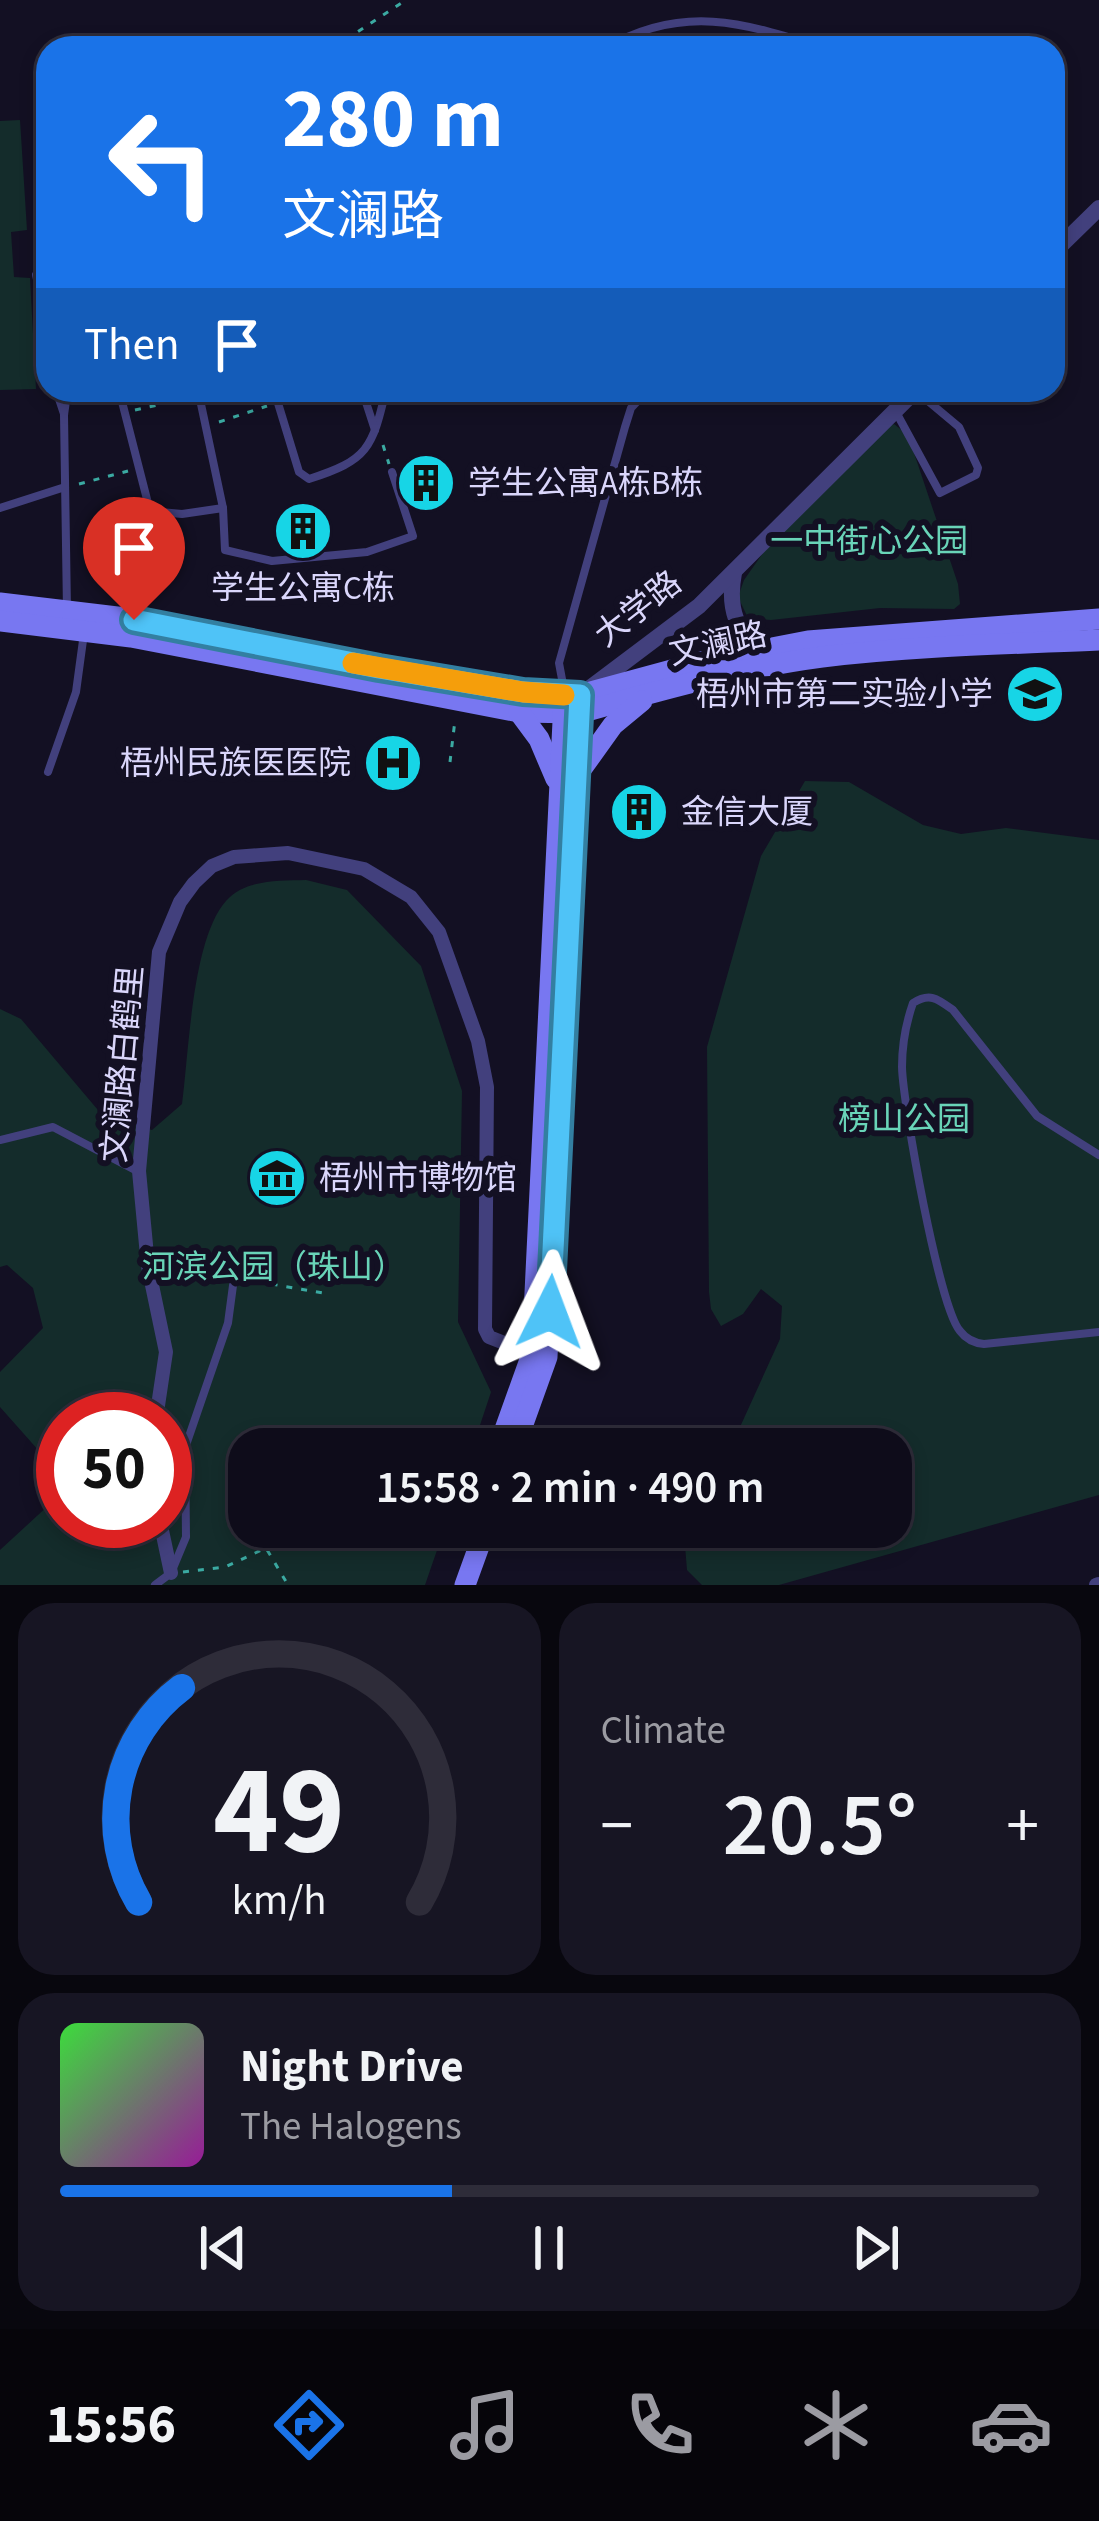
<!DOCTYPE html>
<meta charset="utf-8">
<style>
body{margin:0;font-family:"Source Sans 3","Noto Sans SC",sans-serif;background:#171523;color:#f1f3f6;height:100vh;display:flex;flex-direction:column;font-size:45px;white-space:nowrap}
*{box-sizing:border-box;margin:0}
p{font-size:39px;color:#9b9ba2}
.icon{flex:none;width:66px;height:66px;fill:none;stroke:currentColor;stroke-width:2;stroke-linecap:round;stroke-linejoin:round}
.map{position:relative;height:1585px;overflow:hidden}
.side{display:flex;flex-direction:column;gap:18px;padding:18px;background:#08070e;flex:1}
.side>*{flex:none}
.top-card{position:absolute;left:36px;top:36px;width:1029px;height:366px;border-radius:36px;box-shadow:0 6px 18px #0003,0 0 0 3px #2e2c39;background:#1a73e8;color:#fff;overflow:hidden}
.speed{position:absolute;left:36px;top:1392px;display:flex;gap:24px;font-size:60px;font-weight:700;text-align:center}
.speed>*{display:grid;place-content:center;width:156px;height:156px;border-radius:50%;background:#0e0c1a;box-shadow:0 6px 18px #0003,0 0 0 3px #2e2c39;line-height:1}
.speed .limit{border:18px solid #d22;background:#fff;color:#111}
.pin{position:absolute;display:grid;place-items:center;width:102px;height:102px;color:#fff;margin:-123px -51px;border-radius:50% 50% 50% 0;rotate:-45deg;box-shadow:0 0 12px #0007}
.pin .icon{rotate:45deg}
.me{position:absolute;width:132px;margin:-66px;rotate:3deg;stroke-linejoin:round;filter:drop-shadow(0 0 9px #0008)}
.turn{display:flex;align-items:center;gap:42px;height:252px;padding:0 48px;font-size:54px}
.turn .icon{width:156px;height:156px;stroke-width:2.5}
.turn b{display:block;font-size:84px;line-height:102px}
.then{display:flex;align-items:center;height:114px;padding:0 48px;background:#0003;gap:24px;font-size:45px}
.big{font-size:90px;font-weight:600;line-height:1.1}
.side .tile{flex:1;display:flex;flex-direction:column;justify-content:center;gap:18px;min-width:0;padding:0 42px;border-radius:36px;background:#171523}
.side .dial{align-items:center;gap:0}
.dial svg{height:312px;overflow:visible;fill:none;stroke:#2e2c39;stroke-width:7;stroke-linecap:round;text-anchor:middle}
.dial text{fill:#f1f3f6;stroke:none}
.song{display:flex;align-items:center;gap:36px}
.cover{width:144px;height:144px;border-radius:18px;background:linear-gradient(135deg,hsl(120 70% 55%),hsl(300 70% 35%))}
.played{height:12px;border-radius:6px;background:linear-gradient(90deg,#1a73e8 40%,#2e2c39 40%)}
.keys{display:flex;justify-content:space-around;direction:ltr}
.heat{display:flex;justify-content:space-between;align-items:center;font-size:66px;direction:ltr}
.side .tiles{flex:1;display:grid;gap:18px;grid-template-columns:1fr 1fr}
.tile:last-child{grid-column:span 2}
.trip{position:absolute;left:228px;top:1428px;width:684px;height:120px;border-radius:36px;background:#0e0c1a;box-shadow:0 6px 18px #0003,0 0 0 3px #2e2c39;font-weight:600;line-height:120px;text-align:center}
.dock{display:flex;height:192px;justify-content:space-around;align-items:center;background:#06050a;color:#9b9ba2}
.dock .icon{width:84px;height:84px}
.dock .active{color:#1a73e8}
.dock b{font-size:54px;color:#f1f3f6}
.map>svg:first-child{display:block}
.green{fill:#142c2b}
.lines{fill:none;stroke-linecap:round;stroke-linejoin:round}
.path{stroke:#3baaa2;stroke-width:3;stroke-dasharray:6 9;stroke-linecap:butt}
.service{stroke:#42407d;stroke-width:8}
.minor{stroke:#42407d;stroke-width:14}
.tertiary{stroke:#42407d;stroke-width:16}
.secondary{stroke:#7877f1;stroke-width:21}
.route-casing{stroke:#337fa1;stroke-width:30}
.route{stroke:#4fc3f7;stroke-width:21}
.slow{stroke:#f59e0b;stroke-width:21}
.labels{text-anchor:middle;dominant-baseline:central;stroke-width:12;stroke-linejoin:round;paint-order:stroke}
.poi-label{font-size:33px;fill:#dad6fb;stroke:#131023;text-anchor:start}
.park-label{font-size:33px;fill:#69d4b8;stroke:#131023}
.street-label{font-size:33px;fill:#dad6fb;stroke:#131023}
</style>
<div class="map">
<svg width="1099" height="1585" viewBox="0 0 1099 1585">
<rect width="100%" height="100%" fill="#131023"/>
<g class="green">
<path d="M 20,120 L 27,230 L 11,232 L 14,277 L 30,278 L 36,389 L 0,390 L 0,121 Z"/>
<path d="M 894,424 L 908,435 L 958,584 L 960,604 L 954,609 L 880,608 L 771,620 L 748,618 L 738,597 L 744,580 L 763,553 L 885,428 Z"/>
<path d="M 805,781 L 849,782 L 923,825 L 961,834 L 1006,828 L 1099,840 L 1099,1495 L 779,1585 L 702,1585 L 687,1570 L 684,1533 L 687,1527 L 891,1527 L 891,1449 L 730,1449 L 780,1339 L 782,1306 L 761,1289 L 743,1314 L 721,1326 L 711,1309 L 709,1292 L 707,1047 L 761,856 Z"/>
<path d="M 306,880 L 347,890 L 421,966 L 462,1091 L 458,1322 L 491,1392 L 472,1449 L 249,1449 L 249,1527 L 445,1527 L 425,1585 L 0,1585 L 0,1550 L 63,1492 L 63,1521 L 165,1521 L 165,1419 L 63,1419 L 63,1478 L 0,1407 L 0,1372 L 43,1328 L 33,1288 L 7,1265 L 0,1267 L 0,1009 L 21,1019 L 103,1116 L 152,1130 L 182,1104 C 189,1052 192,939 226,901 C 246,879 278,881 306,880 Z"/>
</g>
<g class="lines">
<g class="path">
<path d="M 333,48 L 406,0"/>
<path d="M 135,410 L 190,398"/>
<path d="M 219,422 L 267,406"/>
<path d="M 383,445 L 389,464"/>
<path d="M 79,484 L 128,471"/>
<path d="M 450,762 L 455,720"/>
<path d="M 242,1279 L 323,1293"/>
<path d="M 183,1572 L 225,1567 L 266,1548 L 288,1585"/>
</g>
<g class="service">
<path d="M 606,48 C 682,4 743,22 823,48"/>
<path d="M 36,275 L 48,326"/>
<path d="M 56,390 L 64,414"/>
<path d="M 119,390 L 150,511 L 182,514 L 223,508"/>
<path d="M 198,390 L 223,508 L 225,550 L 272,561 L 367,552 L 413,536 L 392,472"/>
<path d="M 274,390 L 299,472 L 309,479 C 368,460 372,449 386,390"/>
<path d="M 362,390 L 375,430"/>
<path d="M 896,412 L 940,493 L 976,475 L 978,468 L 959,427 L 916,391"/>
<path d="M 0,508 L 65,487"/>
<path d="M 67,610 L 64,415 L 66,401 L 74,390"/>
<path d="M 564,690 L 559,663 L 625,427 L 631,408 L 648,390"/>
<path d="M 48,772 L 76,692 L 84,633"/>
<path d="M 0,1140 L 53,1127 L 137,1171"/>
<path d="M 1099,1155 L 1037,1116 L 953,1010 C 938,999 930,992 913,1003 C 906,1023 902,1046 902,1067 C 903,1105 939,1307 960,1331 C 966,1339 974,1343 984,1344 L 1099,1332"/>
<path d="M 155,1585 L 171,1573 L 186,1537 L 185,1448 L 228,1323 L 234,1278"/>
</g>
<g class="minor">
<path d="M 156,1419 L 166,1352 L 148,1266 L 139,1171 L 159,952 L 180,902 L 194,883 L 212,866 L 234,857 L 288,853 L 364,869 L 411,897 L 439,932 L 478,1041 L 487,1087 L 485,1329 L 489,1337 L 532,1354"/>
<path d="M 160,1521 L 171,1573"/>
<path d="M 1096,1585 L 1099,1584"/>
</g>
<g class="tertiary">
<path d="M 1053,253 L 1099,208"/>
<path d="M 734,573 C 728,604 734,640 769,648"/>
<path d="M 590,688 L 699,606 L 916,390"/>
</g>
<g class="secondary">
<path d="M 0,603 L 134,619 L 379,668 L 556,695 L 580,695 L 709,660 L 808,641 L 1099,619"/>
<path d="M 0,621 L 131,637 L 519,712 L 580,713 C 660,690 739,668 822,657 C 914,646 1007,644 1099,640"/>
<path d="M 519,712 L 539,739 L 556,779"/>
<path d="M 580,771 L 613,725 L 642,701"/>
<path d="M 498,1449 L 532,1354 L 564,701"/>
<path d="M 514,1449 L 547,1357 L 580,701"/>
<path d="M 465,1585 L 486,1527"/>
</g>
</g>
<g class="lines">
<defs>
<path id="route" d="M 134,620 L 379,668 L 523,692 L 580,695 L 550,1312"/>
</defs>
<use href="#route" class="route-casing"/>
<use href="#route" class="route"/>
<path class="slow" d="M 353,663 L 523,692 L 564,695"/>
</g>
<defs>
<symbol id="building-disc" viewBox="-11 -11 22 22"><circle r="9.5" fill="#17d5e6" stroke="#131023"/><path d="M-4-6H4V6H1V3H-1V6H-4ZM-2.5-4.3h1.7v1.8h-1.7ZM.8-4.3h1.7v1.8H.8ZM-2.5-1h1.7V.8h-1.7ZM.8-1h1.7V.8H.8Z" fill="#111"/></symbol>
<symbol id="school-disc" viewBox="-11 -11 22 22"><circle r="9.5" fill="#17d5e6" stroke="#131023"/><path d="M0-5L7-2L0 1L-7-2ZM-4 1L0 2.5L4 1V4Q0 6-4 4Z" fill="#111"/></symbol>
<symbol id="hospital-disc" viewBox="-11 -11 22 22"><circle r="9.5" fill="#17d5e6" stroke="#131023"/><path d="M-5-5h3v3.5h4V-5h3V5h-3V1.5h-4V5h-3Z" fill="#111"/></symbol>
<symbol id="museum-disc" viewBox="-11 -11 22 22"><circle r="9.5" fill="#17d5e6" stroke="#131023"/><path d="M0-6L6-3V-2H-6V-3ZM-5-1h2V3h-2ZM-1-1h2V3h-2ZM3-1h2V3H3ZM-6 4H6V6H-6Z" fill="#111"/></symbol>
</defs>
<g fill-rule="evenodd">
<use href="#building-disc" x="393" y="450" width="66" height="66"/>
<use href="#building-disc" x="270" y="498" width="66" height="66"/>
<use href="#school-disc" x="1002" y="661" width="66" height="66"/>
<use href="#hospital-disc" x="360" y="730" width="66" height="66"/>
<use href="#building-disc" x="606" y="779" width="66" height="66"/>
<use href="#museum-disc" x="244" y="1145" width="66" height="66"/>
</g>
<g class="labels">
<g class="poi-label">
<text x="468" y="483">学生公寓A栋B栋</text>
<text x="303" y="588" text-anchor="middle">学生公寓C栋</text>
<text x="993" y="694" text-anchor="end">梧州市第二实验小学</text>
<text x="351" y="763" text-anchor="end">梧州民族医医院</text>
<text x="681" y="812">金信大厦</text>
<text x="319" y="1178">梧州市博物馆</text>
</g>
<g class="park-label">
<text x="869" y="541">一中街心公园</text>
<text x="904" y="1119">榜山公园</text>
<text x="274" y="1267">河滨公园（珠山）</text>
</g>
<g class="street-label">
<text transform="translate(638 609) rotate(-38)">大学路</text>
<text transform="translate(718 644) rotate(-12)">文澜路</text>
<text transform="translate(123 1064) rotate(-85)">文澜路白鹤里</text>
</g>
</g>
</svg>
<div class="speed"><div class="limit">50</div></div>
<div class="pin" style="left:134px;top:620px;background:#d93025"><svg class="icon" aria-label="arrive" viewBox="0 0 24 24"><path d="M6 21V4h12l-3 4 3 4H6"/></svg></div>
<svg class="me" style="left:550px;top:1312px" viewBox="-20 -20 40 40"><path d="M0-17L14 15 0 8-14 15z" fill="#4fc3f7" stroke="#fff" stroke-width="4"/></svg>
<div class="trip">15:58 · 2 min · 490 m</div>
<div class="top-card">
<div class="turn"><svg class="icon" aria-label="left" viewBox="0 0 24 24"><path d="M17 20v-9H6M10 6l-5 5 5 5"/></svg><div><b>280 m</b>文澜路</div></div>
<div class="then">Then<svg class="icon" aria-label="arrive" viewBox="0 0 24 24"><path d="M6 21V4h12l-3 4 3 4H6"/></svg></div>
</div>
</div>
<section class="side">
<div class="tiles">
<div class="tile dial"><svg viewBox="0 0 100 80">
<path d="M14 69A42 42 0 1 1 86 69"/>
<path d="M14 69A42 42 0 0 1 25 14" stroke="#1a73e8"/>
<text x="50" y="56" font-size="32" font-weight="700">49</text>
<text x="50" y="72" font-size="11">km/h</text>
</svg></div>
<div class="tile"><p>Climate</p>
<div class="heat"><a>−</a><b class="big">20.5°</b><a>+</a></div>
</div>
<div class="tile">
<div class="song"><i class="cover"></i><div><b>Night Drive</b><p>The Halogens</p></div></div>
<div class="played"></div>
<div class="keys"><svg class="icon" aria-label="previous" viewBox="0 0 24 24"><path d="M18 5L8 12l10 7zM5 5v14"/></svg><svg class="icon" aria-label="pause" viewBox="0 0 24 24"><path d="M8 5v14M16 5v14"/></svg><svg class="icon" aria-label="next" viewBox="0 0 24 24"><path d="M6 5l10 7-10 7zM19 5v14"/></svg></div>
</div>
</div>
</section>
<nav class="dock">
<b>15:56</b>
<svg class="icon active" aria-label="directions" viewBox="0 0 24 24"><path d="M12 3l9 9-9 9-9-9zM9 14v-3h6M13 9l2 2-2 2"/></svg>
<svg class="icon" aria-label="music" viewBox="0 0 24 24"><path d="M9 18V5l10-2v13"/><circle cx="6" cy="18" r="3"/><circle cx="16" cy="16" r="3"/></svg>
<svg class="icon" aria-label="phone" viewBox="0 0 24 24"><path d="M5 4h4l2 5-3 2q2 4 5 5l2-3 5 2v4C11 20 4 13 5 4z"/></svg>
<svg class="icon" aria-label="climate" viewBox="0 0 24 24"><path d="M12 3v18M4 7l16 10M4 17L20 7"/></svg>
<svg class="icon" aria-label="car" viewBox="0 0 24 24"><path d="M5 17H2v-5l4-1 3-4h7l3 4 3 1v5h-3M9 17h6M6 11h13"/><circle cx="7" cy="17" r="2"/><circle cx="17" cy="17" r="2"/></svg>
</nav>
